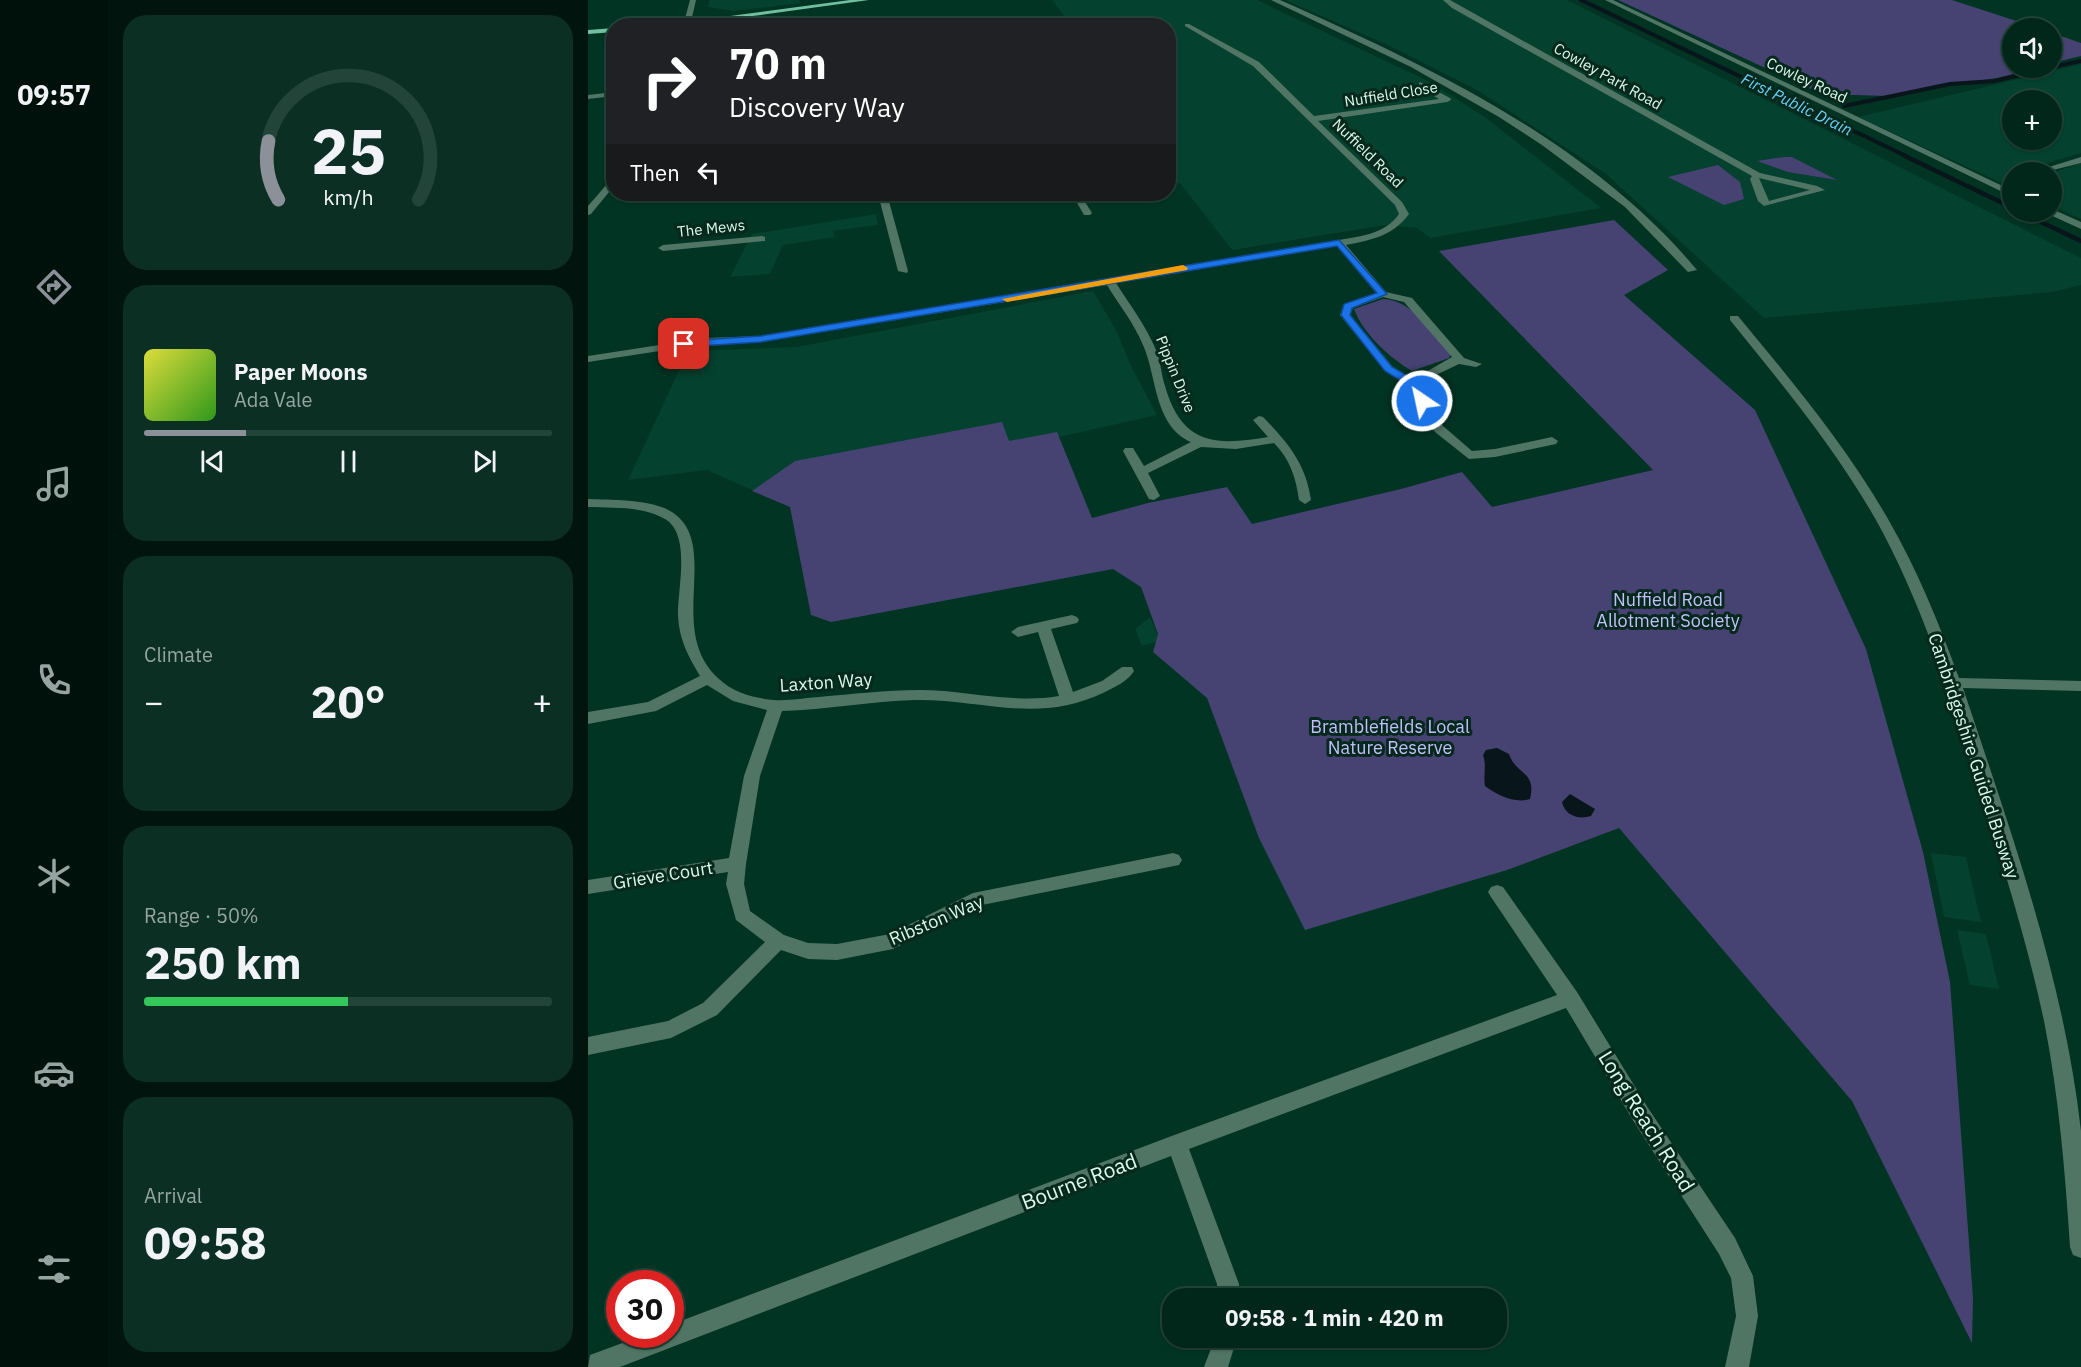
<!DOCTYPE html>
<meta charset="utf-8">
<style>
body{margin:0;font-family:"IBM Plex Sans",sans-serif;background:#0b2f23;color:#f1f3f6;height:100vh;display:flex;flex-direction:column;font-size:22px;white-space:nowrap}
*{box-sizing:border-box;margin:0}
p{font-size:20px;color:#96a5a2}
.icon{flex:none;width:33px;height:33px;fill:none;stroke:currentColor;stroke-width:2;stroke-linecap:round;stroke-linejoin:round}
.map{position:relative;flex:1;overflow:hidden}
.side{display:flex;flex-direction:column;gap:15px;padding:15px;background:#01150e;width:480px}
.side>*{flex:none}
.banner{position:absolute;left:18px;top:18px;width:570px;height:183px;border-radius:24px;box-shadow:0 2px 4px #0004,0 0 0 2px #234439;background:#202124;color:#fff;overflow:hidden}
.buttons{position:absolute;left:1414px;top:18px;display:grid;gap:12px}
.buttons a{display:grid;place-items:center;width:60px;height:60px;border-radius:50%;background:#01271a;box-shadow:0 2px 4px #0004,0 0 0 2px #234439;font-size:30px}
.speed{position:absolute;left:18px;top:1270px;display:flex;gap:12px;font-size:30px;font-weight:700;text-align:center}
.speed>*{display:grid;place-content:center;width:78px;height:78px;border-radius:50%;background:#01271a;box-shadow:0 2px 4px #0004,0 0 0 2px #234439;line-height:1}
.speed .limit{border:9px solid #d22;background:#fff;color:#111}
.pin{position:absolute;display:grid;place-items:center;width:51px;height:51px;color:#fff;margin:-26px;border-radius:12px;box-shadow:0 3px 9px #0006}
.me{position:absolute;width:66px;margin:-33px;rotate:326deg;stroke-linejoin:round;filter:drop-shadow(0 0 4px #0008)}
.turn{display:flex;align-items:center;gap:21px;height:126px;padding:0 24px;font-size:27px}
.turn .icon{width:78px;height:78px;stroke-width:2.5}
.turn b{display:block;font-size:42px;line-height:51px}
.then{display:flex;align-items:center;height:57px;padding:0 24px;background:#0003;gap:12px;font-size:22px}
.big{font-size:45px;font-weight:800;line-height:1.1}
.side .card{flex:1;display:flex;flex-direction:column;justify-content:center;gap:9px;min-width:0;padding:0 21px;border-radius:24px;background:#0b2f23}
.side .dial{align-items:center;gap:0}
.dial svg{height:156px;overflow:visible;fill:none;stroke:#234439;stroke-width:7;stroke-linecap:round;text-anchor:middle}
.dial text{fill:#f1f3f6;stroke:none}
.song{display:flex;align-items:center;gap:18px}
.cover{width:72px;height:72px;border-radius:9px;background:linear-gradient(135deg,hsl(60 70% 55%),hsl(110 70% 35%))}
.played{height:6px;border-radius:3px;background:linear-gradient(90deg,#8c9099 25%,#234439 25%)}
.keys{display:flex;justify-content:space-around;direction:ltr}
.heat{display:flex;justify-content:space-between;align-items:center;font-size:33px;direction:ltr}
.charge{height:9px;border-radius:4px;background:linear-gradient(90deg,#34c759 50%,#234439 0)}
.trip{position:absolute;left:574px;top:1288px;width:345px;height:60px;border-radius:24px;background:#01271a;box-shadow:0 2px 4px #0004,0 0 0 2px #234439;font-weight:800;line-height:60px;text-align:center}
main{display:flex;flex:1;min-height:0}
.menu{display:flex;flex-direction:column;width:108px;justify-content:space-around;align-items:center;background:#00100a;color:#96a5a2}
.menu .icon{width:42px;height:42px}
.menu .on{color:#8c9099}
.menu b{font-size:27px;color:#f1f3f6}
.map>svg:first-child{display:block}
.built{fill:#04412e;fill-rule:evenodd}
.green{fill:#464373}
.water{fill:#08151a}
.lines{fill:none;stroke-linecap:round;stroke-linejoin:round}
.stream-far1{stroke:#08151a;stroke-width:4}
.stream{stroke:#08151a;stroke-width:4.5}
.minor{fill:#517565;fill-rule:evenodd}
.major{fill:#71bf9e;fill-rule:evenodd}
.route{fill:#1a73e8;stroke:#114b97;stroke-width:1.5}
.slow{fill:#f59e0b}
.labels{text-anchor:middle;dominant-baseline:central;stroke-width:6;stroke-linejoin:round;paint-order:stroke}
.far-street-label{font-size:15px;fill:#dbfaeb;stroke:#07281c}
.far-water-label{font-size:16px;font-style:italic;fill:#6bd1f8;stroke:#07281c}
.park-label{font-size:18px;fill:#c1c0fb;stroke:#07281c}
.street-label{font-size:18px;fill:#dbfaeb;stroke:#07281c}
.near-street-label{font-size:21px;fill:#dbfaeb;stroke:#07281c}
</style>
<main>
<nav class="menu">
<b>09:57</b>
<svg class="icon on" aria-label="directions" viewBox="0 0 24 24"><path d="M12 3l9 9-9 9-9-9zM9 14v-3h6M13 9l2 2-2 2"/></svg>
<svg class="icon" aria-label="music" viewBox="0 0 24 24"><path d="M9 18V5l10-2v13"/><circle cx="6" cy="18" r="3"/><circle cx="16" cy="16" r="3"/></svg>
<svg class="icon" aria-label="phone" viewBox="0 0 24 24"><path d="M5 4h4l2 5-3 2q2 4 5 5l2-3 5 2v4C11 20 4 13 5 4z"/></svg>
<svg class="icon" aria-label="climate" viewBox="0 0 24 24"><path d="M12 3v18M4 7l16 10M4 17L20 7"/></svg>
<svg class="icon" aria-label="car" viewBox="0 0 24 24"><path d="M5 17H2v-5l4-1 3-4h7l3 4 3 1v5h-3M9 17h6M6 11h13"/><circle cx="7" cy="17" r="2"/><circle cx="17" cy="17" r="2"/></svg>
<svg class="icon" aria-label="filters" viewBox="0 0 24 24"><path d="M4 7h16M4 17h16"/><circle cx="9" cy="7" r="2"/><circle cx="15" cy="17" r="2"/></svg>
</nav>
<section class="side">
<div class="card dial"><svg viewBox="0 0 100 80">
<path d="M14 69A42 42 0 1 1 86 69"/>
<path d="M14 69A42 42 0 0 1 9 39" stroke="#8c9099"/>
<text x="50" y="56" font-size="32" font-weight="700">25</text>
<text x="50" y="72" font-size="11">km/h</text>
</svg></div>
<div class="card">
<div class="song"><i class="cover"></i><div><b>Paper Moons</b><p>Ada Vale</p></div></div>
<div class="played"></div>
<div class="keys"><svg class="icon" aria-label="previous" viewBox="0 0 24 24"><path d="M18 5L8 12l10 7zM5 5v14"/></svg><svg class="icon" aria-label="pause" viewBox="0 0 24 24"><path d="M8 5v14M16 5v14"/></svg><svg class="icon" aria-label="next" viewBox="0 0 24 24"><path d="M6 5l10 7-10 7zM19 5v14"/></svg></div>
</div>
<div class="card"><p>Climate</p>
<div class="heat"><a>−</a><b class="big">20°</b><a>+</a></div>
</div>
<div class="card"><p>Range · 50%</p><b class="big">250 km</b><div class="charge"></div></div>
<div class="card"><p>Arrival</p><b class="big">09:58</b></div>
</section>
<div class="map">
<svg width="1493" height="1367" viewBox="0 0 1493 1367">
<rect width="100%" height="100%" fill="#013423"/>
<g class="built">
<path d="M 121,0 L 211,0 L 213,3 L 146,11 L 120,7 Z"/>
<path d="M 464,0 L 669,0 L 838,80 L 897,117 L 1013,208 L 842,238 L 829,228 L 798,225 L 644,250 L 592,183 L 581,185 L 580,26 L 483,25 Z"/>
<path d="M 697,0 L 979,0 L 1493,258 L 1493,285 L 1464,292 L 1176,318 L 1018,174 L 889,90 L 802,46 Z"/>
<path d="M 1493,64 L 1493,153 L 1446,167 L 1457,172 L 1425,172 L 1425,188 L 1270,117 ZM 1425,100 L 1464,100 L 1464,140 L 1425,140 Z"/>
<path d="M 1493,163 L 1493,219 L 1464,206 L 1464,173 Z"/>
<path d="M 288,214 L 290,225 L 245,231 L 247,237 L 195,245 L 182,274 L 142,277 L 164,234 Z"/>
<path d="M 505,291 L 528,330 L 543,366 L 569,415 L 471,437 L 525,569 L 243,622 L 223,615 L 202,507 L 119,470 L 40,480 L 100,351 L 208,347 Z"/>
<path d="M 562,617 L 572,641 L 554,646 L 547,629 Z"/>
<path d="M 1343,853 L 1378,857 L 1393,922 L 1356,917 Z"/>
<path d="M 1369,930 L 1398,934 L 1411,989 L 1382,985 Z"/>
</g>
<g class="green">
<path d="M 1030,0 L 1364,0 L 1450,28 L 1425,28 L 1425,68 L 1449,68 L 1409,78 L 1299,96 L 1234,94 Z"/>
<path d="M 1464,33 L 1493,43 L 1493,56 L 1464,63 Z"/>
<path d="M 1196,157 L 1204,157 L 1249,180 L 1200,172 L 1169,161 Z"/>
<path d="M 1130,165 L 1152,182 L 1156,199 L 1136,205 L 1080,177 Z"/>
<path d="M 1026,220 L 1080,270 L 1036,295 L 1167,410 L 1278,649 L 1335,852 L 1362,982 L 1385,1298 L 1384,1343 L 1264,1101 L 1031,828 L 919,870 L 717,930 L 671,838 L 619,698 L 565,652 L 570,634 L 553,587 L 525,569 L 243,622 L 223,615 L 202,507 L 164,491 L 207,461 L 414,422 L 421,441 L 469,432 L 504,518 L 560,503 L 639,487 L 664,524 L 813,489 L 874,472 L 904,507 L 1065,470 L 851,251 Z"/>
<path d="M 795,299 C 825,300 844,333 863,354 L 861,358 L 824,371 C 801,357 776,335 766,309 Z"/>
</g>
<g class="water">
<path d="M 909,748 L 921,754 C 928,775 949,771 942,799 C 927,804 909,795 897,786 C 895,774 899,766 895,755 L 898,750 Z"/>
<path d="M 982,794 L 1007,809 L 1003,816 C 991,820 977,816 974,802 Z"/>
</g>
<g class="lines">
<g class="stream-far1">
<path d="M 993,0 L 1320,157"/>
<path d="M 1464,67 L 1493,61"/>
<path d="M 1256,106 L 1362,84 L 1406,81 L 1463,68"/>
</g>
<g class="stream">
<path d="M 1317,156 L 1425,208"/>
<path d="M 1432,212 L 1493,241"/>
</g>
<g class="minor">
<path d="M 102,0 L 108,0 L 102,26 L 95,26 Z"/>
<path d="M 683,0 L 692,0 C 841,66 1002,142 1109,270 L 1100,272 L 1037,207 L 954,145 L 911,117 L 823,67 Z"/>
<path d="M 855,0 L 862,0 L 1172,173 L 1229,186 L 1237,190 L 1176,206 L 1170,201 L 1162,179 L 1164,176 L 864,8 ZM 1171,178 L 1222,190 L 1181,201 Z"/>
<path d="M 1017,0 L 1025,0 L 1425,191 L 1425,197 Z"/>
<path d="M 597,24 L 601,24 L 671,62 L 726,116 L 851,99 L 829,86 L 832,82 L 862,98 L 863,100 L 859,102 L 730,121 L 814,202 L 821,214 C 805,236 783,240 758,245 L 798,292 L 824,298 L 876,358 L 894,364 L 888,367 L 871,364 L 846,376 L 838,376 L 838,372 L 864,357 L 816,302 L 795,297 L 765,308 L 762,315 L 805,367 L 834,384 L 847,415 L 855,426 L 884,451 L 907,449 L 964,437 L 970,441 L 968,444 L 907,457 L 881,459 L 847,432 L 835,415 L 825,388 L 797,371 L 752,315 L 756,304 L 788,293 L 749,246 L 528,283 C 542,305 558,326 568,350 C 573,362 573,374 577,386 C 594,445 627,446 680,437 L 665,420 L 671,416 L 675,417 C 700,443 718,464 723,500 L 717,504 L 711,500 C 708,478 702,459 686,443 L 648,449 L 613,447 L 560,473 L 572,496 L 566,500 L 561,499 L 535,451 L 537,448 L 545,448 L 556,466 L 603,442 C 566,426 569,376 555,345 C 546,323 531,305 519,285 L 173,342 L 117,344 L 0,362 L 0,356 L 117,338 L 173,336 L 751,240 C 774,236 797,234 811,214 L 807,205 L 665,66 L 597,26 Z"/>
<path d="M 26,92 L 26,96 L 0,99 L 0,95 Z"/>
<path d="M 1493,157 L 1493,163 L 1457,172 L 1445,172 Z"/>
<path d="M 26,176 L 26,186 L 3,214 L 0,215 L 0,206 Z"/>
<path d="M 290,194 L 299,194 L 320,271 L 319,273 L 310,271 Z"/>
<path d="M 484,194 L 492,194 L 504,213 L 502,215 L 496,215 Z"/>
<path d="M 1464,209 L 1493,222 L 1493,229 L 1460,214 L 1459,212 L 1464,212 Z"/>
<path d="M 174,236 L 177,237 L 177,241 L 75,251 L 70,248 L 75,245 Z"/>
<path d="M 1142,316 L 1150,316 C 1203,380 1258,446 1300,519 C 1329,569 1351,623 1371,678 L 1493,681 L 1493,691 L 1375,688 C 1423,832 1476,979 1493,1131 C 1493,1172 1493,1216 1493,1258 L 1485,1255 L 1482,1247 C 1477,1172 1471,1096 1456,1021 C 1439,941 1414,862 1389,783 C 1362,693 1334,603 1288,520 C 1247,448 1194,384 1142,320 Z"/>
<path d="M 0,499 C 24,500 70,499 88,515 C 131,550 78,632 131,679 C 146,693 166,698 186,700 C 201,701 216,698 231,697 C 264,694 298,690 331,690 C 378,690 423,704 471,696 L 450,632 L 430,637 L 423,632 L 430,627 L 484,615 L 489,617 L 491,620 L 489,623 L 463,629 L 485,692 L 514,681 L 534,667 L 544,667 L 546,671 C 540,681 527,687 517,692 C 449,725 396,699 327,700 C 283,701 238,710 194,711 L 172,776 L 158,864 L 156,884 L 162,911 L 196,935 L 220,943 L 249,944 L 302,934 L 385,893 L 585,853 L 591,855 L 594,860 L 591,865 L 389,906 L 305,949 L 249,960 L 220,959 L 193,950 L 129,1015 L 83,1038 L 0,1055 L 0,1037 L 80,1021 L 115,1003 L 177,942 L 148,920 L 138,884 L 140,872 L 0,894 L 0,880 L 141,858 L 156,776 L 179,710 L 145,701 L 119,685 L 68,711 L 0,724 L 0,712 L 60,702 L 112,676 C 100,656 91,639 90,616 C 89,590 104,535 77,519 C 55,506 25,508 0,507 Z"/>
<path d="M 909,885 L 915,887 L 989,992 L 1060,1108 L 1147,1238 L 1165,1276 L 1170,1316 L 1161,1367 L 1137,1367 L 1148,1316 L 1143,1278 L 1131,1254 L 1046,1122 L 978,1008 L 601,1149 L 651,1284 L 651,1299 L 629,1299 L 629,1284 L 583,1156 L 32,1367 L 0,1367 L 2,1355 L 56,1335 L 82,1335 L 82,1325 L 589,1134 L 969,995 L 903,897 L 900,892 L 903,887 Z"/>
<path d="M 627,1338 L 649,1338 L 640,1367 L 616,1367 Z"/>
</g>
<g class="major">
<path d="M 262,0 L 281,0 L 92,26 L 68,26 Z"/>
<path d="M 26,28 L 26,32 L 0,34 L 0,30 Z"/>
</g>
</g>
<path class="route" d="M 751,240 L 799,294 L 764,308 L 762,315 L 804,367 L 834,384 L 837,404 L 830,404 L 825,388 L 797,371 L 753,315 L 756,304 L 789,293 L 749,246 L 173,342 L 96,347 L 91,344 L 96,341 L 173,336 Z"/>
<path class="slow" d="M 595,265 L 600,268 L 599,270 L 419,302 L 414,299 Z"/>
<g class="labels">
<g class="far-street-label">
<text transform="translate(1020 76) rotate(29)">Cowley Park Road</text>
<text transform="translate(1219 80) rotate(25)">Cowley Road</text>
<text transform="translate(803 94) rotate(-9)">Nuffield Close</text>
<text transform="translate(780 153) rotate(44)">Nuffield Road</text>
<text transform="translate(123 228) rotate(-6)">The Mews</text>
<text transform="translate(588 374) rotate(68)">Pippin Drive</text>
</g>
<g class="far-water-label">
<text transform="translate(1209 104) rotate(26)">First Public Drain</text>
</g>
<g class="park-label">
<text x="1080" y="599">Nuffield Road<tspan x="1080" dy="21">Allotment Society</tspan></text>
<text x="802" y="726">Bramblefields Local<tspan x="802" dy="21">Nature Reserve</tspan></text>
</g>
<g class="street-label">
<text transform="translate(238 682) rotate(-4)">Laxton Way</text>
<text transform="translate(1386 756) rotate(72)">Cambridgeshire Guided Busway</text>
<text transform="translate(75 875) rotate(-9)">Grieve Court</text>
<text transform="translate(348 920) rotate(-23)">Ribston Way</text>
</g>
<g class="near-street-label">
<text transform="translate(1059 1121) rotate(58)">Long Reach Road</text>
<text transform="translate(491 1181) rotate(-21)">Bourne Road</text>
</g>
</g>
</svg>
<div class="buttons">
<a><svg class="icon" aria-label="sound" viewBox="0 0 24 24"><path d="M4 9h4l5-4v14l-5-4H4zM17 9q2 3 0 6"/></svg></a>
<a>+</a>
<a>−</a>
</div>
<div class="speed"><div class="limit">30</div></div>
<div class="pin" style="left:96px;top:344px;background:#d93025"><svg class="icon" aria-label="arrive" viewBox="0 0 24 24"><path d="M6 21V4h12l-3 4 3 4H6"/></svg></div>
<svg class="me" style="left:834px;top:401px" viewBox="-20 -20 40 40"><circle r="17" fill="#1a73e8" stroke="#fff" stroke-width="3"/><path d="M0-11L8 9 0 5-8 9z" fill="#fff"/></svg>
<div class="trip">09:58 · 1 min · 420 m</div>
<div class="banner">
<div class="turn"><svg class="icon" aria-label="right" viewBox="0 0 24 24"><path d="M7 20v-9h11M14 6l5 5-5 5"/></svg><div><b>70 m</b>Discovery Way</div></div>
<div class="then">Then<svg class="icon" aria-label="left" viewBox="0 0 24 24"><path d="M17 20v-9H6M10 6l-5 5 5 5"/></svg></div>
</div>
</div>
</main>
